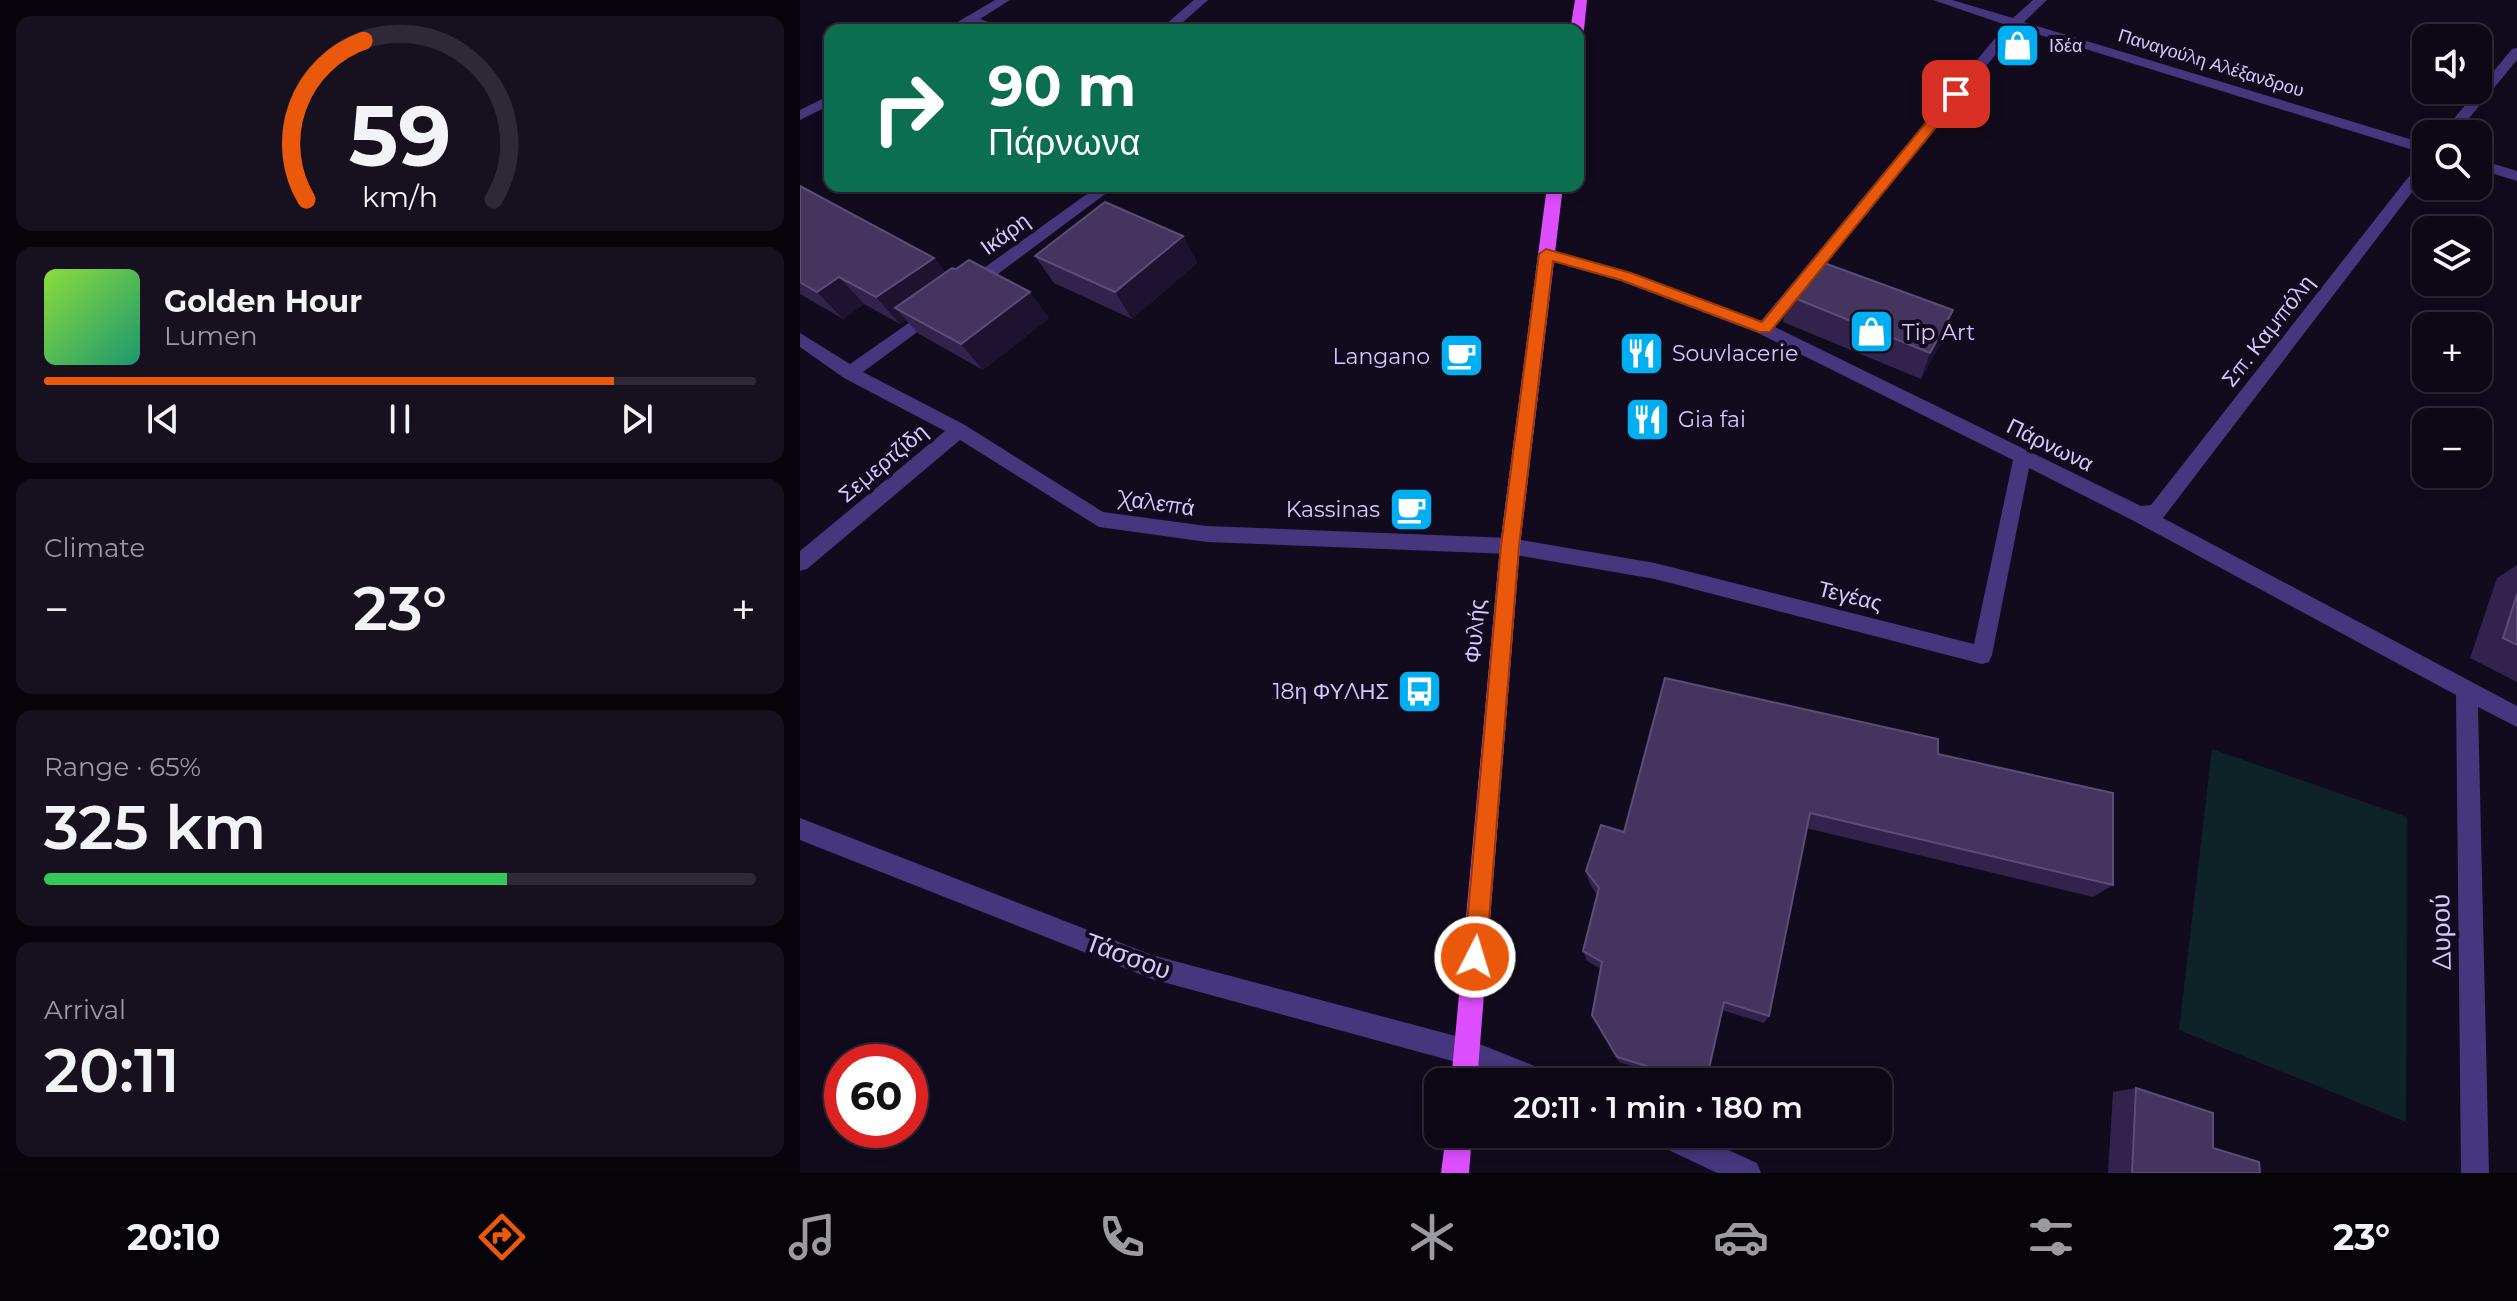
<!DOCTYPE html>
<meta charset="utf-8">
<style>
body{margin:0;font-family:Montserrat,sans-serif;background:#17111f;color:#f1f3f6;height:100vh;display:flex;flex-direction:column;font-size:30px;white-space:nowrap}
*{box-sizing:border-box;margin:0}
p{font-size:26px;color:#9b9aa1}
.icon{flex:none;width:44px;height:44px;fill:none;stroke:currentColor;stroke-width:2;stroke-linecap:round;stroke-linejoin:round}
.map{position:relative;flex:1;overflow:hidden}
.panel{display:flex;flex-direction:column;gap:16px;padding:16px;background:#08040c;width:800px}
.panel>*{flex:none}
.banner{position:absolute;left:24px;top:24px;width:760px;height:168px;border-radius:16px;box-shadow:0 4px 12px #0003,0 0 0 2px #2e2935;background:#0b6e4f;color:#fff;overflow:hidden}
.controls{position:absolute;left:1612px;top:24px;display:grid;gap:16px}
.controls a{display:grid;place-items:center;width:80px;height:80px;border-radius:16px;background:#0e0816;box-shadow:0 4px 12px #0003,0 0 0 2px #2e2935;font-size:40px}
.speed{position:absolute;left:24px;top:1044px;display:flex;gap:16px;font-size:40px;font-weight:700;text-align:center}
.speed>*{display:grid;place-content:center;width:104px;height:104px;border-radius:50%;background:#0e0816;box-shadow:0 4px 12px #0003,0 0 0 2px #2e2935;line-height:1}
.speed .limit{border:12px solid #d22;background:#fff;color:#111}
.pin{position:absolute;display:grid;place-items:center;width:68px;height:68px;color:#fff;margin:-34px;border-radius:16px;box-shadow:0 4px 12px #0006}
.me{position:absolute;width:88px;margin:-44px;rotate:5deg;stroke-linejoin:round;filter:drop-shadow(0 0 6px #0008)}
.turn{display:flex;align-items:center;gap:28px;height:168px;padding:0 32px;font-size:36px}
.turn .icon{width:104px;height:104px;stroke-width:2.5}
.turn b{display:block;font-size:56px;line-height:68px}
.big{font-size:60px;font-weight:600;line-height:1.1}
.panel .card{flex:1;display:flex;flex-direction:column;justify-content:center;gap:12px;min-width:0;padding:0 28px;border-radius:16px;background:#17111f}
.panel .dial{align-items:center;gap:0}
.dial svg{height:208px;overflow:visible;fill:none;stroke:#2e2935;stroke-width:7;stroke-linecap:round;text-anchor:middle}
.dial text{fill:#f1f3f6;stroke:none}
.song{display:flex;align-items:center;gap:24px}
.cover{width:96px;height:96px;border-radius:12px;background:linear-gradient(135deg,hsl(90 70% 55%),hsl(160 70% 35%))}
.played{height:8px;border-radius:4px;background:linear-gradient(90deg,#ea580c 80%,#2e2935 80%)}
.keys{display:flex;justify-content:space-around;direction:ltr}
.heat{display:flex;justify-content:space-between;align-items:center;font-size:44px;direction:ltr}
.charge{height:12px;border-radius:6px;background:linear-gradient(90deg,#34c759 65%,#2e2935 0)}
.trip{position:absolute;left:624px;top:1068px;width:468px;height:80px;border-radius:16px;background:#0e0816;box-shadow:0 4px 12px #0003,0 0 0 2px #2e2935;font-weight:600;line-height:80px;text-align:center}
.menu{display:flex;height:128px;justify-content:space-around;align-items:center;background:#060309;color:#9b9aa1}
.menu .icon{width:56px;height:56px}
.menu .on{color:#ea580c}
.menu b{font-size:36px;color:#f1f3f6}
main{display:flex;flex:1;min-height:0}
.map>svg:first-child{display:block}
.green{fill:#0e2327}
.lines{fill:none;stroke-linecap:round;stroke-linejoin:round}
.minor{fill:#45367d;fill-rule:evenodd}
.primary{fill:#dd4eff;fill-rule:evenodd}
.wall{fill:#32234c}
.shaded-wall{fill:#1e1231}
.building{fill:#44355f;stroke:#5b4c78;stroke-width:2}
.route{fill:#ea580c;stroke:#983908;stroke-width:2}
.labels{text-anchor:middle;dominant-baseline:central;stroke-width:8;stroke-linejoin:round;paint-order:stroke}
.far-poi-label{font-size:18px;fill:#d8c7ff;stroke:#120b1d;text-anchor:start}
.far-street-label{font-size:18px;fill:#d8c7ff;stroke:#120b1d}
.street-label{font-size:22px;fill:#d8c7ff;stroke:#120b1d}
.poi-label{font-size:22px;fill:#d8c7ff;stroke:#120b1d;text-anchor:start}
.near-street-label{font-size:26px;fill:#d8c7ff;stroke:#120b1d}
</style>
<main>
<section class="panel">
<div class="card dial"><svg viewBox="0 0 100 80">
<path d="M14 69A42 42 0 1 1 86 69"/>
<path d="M14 69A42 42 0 0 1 36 8" stroke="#ea580c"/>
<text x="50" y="56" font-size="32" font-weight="700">59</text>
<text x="50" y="72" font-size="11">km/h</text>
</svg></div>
<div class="card">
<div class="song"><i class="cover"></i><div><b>Golden Hour</b><p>Lumen</p></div></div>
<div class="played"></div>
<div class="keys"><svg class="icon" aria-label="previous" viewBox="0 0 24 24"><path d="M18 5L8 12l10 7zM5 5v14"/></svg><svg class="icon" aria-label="pause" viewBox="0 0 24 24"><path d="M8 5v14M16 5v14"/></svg><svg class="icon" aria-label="next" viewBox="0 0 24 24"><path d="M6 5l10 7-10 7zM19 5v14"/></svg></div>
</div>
<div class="card"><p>Climate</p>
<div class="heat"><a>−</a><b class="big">23°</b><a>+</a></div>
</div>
<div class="card"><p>Range · 65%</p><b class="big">325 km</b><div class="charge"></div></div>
<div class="card"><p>Arrival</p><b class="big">20:11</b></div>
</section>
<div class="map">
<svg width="1717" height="1173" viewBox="0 0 1717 1173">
<rect width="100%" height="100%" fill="#120b1d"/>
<path class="green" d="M 1412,749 L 1607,817 L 1606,1122 L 1379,1030 Z"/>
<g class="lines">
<g class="minor">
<path d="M 195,0 L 210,0 L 180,19 L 211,30 L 190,30 L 170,24 L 160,30 L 144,30 Z"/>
<path d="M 394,0 L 408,0 L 374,30 L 359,30 Z"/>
<path d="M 1133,0 L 1152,0 L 1213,18 L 1233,0 L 1247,0 L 1224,22 L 1626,144 L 1626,154 L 1217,28 L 975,327 L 1341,506 L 1351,505 L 1621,161 L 1626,159 L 1626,174 L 1363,518 L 1717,706 L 1717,727 L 1678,707 L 1689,1173 L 1661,1173 L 1656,695 L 1332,520 L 1229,468 L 1192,655 L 1189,662 L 1182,664 L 855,579 L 710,554 L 407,542 L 299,527 L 160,440 L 7,569 L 0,571 L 0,551 L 145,431 L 44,378 L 0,347 L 0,333 L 50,364 L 133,306 L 141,312 L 139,316 L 63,372 L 165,425 L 303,512 L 407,526 L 710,538 L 855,563 L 1174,644 L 1213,460 L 958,333 L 820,281 L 740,258 L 738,254 L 746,249 L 832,273 L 961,321 L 1206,25 Z"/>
<path d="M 1717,48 L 1717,60 L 1656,134 L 1641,134 L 1712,49 Z"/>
<path d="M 30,95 L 30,105 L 0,120 L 0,110 Z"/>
<path d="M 1678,159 L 1717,171 L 1717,181 L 1678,169 Z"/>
<path d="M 298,186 L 316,186 L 175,291 L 163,291 L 163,283 Z"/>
<path d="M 0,818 L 352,955 L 667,1039 L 752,1073 L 756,1082 L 710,1082 L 667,1065 L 352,979 L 0,840 Z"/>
<path d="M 850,1134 L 893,1134 L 957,1163 L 961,1173 L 917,1173 L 854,1143 Z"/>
</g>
<g class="primary">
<path d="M 775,0 L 787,0 L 784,30 L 778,34 L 778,30 L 770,30 Z"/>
<path d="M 747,186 L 763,186 L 720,546 L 677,1082 L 651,1082 L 700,546 Z"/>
<path d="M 646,1134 L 672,1134 L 669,1173 L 641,1173 Z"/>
</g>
</g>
<g class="wall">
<path d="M 0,186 L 134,258 L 145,272 L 249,318 L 183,370 L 119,334 L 106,320 L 100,324 L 64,304 L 43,319 L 0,294 Z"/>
<path d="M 383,236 L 397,263 L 332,319 L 254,283 L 235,256 Z"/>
<path d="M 987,295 L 1144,337 L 1121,379 L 983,322 Z"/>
<path d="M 1717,565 L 1717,682 L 1670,658 L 1697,578 Z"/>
<path d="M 1138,754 L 1313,885 L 1293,897 L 1006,828 L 969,1016 L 964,1023 L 922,1010 L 906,1082 L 884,1082 L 819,1062 L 792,1015 L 801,969 L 787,961 L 783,951 L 797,895 L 790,884 L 786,871 Z"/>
<path d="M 1336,1088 L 1413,1148 L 1460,1173 L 1308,1173 L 1313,1092 Z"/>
</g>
<g class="shaded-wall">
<path d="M 383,236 L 397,263 L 332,319 L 315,292 Z"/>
<path d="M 134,258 L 155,285 L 95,308 L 106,320 L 100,324 L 76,297 Z"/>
<path d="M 39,277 L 64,304 L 43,319 L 17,292 Z"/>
<path d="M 230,292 L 249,318 L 183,370 L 161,344 Z"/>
<path d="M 1153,310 L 1144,337 L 1121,379 L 1130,353 Z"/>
</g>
<g class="building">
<path d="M 0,186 L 134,258 L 76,297 L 39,277 L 17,292 L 0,282 Z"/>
<path d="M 305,202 L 383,236 L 315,292 L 235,256 Z"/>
<path d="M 169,260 L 230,292 L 161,344 L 95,308 L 152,268 L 156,269 Z"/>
<path d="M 1016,260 L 1153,310 L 1130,353 L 987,295 Z"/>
<path d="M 1717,594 L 1717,645 L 1703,638 Z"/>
<path d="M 865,678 L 1138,739 L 1138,754 L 1313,793 L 1313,885 L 1010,813 L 969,1016 L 924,1002 L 906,1082 L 898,1082 L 817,1057 L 792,1015 L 802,962 L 783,951 L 799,888 L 786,871 L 801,825 L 824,832 Z"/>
<path d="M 1336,1088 L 1413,1113 L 1413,1148 L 1459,1162 L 1460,1173 L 1332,1173 Z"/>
</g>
<path class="route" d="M 1152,91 L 1163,94 L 970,332 L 959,332 L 821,280 L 753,261 L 719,546 L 686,957 L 683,965 L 675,968 L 667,965 L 664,957 L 701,546 L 739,254 L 746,249 L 831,273 L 962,322 Z"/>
<defs>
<symbol id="shop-square" viewBox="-11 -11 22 22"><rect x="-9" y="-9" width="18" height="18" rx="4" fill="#00aef2" stroke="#120b1d"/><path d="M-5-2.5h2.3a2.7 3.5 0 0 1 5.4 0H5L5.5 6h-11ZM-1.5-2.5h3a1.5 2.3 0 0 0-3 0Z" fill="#fff"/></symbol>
<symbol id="restaurant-square" viewBox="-11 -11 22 22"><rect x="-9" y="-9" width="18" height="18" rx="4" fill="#00aef2" stroke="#120b1d"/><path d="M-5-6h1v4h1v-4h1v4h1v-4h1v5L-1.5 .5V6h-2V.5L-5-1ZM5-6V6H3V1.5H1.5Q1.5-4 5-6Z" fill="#fff"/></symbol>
<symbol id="cafe-square" viewBox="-11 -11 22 22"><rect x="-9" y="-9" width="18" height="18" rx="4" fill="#00aef2" stroke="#120b1d"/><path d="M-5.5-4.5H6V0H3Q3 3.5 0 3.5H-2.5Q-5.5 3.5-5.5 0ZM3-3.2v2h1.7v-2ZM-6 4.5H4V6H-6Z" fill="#fff"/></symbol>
<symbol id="bus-square" viewBox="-11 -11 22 22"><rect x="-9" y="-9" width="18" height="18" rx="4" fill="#00aef2" stroke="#120b1d"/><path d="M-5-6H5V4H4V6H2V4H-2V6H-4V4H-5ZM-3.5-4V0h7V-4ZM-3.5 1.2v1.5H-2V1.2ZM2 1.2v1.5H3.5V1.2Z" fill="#fff"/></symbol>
</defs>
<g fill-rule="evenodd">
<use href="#shop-square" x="1192" y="20" width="51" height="51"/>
<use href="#shop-square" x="1046" y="306" width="51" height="51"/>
<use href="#restaurant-square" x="816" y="328" width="51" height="51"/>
<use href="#cafe-square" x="636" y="330" width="51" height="51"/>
<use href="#restaurant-square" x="822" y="394" width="51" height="51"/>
<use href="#cafe-square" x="586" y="484" width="51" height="51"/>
<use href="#bus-square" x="594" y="666" width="51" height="51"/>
</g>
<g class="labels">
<g class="far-poi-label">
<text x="1249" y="46">Ιδέα</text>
</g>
<g class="far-street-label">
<text transform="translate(1411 63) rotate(17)">Παναγούλη Αλέξανδρου</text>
</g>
<g class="street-label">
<text transform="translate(205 234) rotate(-36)">Ικάρη</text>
<text transform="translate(1468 331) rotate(-52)">Σπ. Καμπόλη</text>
<text transform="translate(1250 445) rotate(26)">Πάρνωνα</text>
<text transform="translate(83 463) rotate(-40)">Σεμερτζίδη</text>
<text transform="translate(357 503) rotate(8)">Χαλεπά</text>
<text transform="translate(1050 596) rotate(14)">Τεγέας</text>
<text transform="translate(675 631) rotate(-85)">Φυλής</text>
</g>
<g class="poi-label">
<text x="1102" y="332">Tip Art</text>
<text x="872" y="353">Souvlacerie</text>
<text x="630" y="356" text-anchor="end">Langano</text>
<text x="878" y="419">Gia fai</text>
<text x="580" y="509" text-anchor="end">Kassinas</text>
<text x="589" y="691" text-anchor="end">18η ΦΥΛΗΣ</text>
</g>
<g class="near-street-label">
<text transform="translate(1641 932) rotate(-91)">Δυρού</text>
<text transform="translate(328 956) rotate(20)">Τάσσου</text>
</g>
</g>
</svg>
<div class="controls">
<a><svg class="icon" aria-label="sound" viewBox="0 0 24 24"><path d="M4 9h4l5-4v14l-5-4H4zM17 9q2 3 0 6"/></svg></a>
<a><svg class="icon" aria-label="search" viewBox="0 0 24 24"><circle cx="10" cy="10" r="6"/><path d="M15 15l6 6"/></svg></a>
<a><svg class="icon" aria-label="layers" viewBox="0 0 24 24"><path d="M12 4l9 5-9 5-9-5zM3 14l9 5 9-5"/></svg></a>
<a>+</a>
<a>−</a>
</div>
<div class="speed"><div class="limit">60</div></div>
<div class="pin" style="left:1156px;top:94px;background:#d93025"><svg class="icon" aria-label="arrive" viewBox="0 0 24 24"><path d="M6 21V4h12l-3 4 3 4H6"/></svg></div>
<svg class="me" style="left:675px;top:957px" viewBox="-20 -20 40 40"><circle r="17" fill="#ea580c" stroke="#fff" stroke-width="3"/><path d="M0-11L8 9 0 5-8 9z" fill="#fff"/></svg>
<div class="trip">20:11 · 1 min · 180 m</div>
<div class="banner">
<div class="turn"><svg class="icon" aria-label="right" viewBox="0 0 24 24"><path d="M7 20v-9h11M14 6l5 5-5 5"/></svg><div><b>90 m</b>Πάρνωνα</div></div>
</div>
</div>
</main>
<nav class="menu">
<b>20:10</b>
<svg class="icon on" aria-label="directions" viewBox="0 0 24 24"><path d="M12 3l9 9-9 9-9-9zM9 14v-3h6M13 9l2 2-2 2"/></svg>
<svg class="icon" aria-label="music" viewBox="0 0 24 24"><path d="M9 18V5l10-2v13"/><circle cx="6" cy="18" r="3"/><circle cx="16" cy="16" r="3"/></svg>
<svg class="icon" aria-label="phone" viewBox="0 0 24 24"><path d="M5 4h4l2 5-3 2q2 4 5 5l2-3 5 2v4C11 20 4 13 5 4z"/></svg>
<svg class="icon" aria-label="climate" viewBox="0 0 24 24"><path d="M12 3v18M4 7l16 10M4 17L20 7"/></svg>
<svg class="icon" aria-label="car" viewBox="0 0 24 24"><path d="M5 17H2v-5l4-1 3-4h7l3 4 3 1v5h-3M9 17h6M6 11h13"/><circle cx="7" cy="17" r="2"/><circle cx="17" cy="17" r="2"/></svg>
<svg class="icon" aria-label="filters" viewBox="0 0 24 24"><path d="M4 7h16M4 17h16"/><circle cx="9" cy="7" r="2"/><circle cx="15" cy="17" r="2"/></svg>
<b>23°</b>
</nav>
